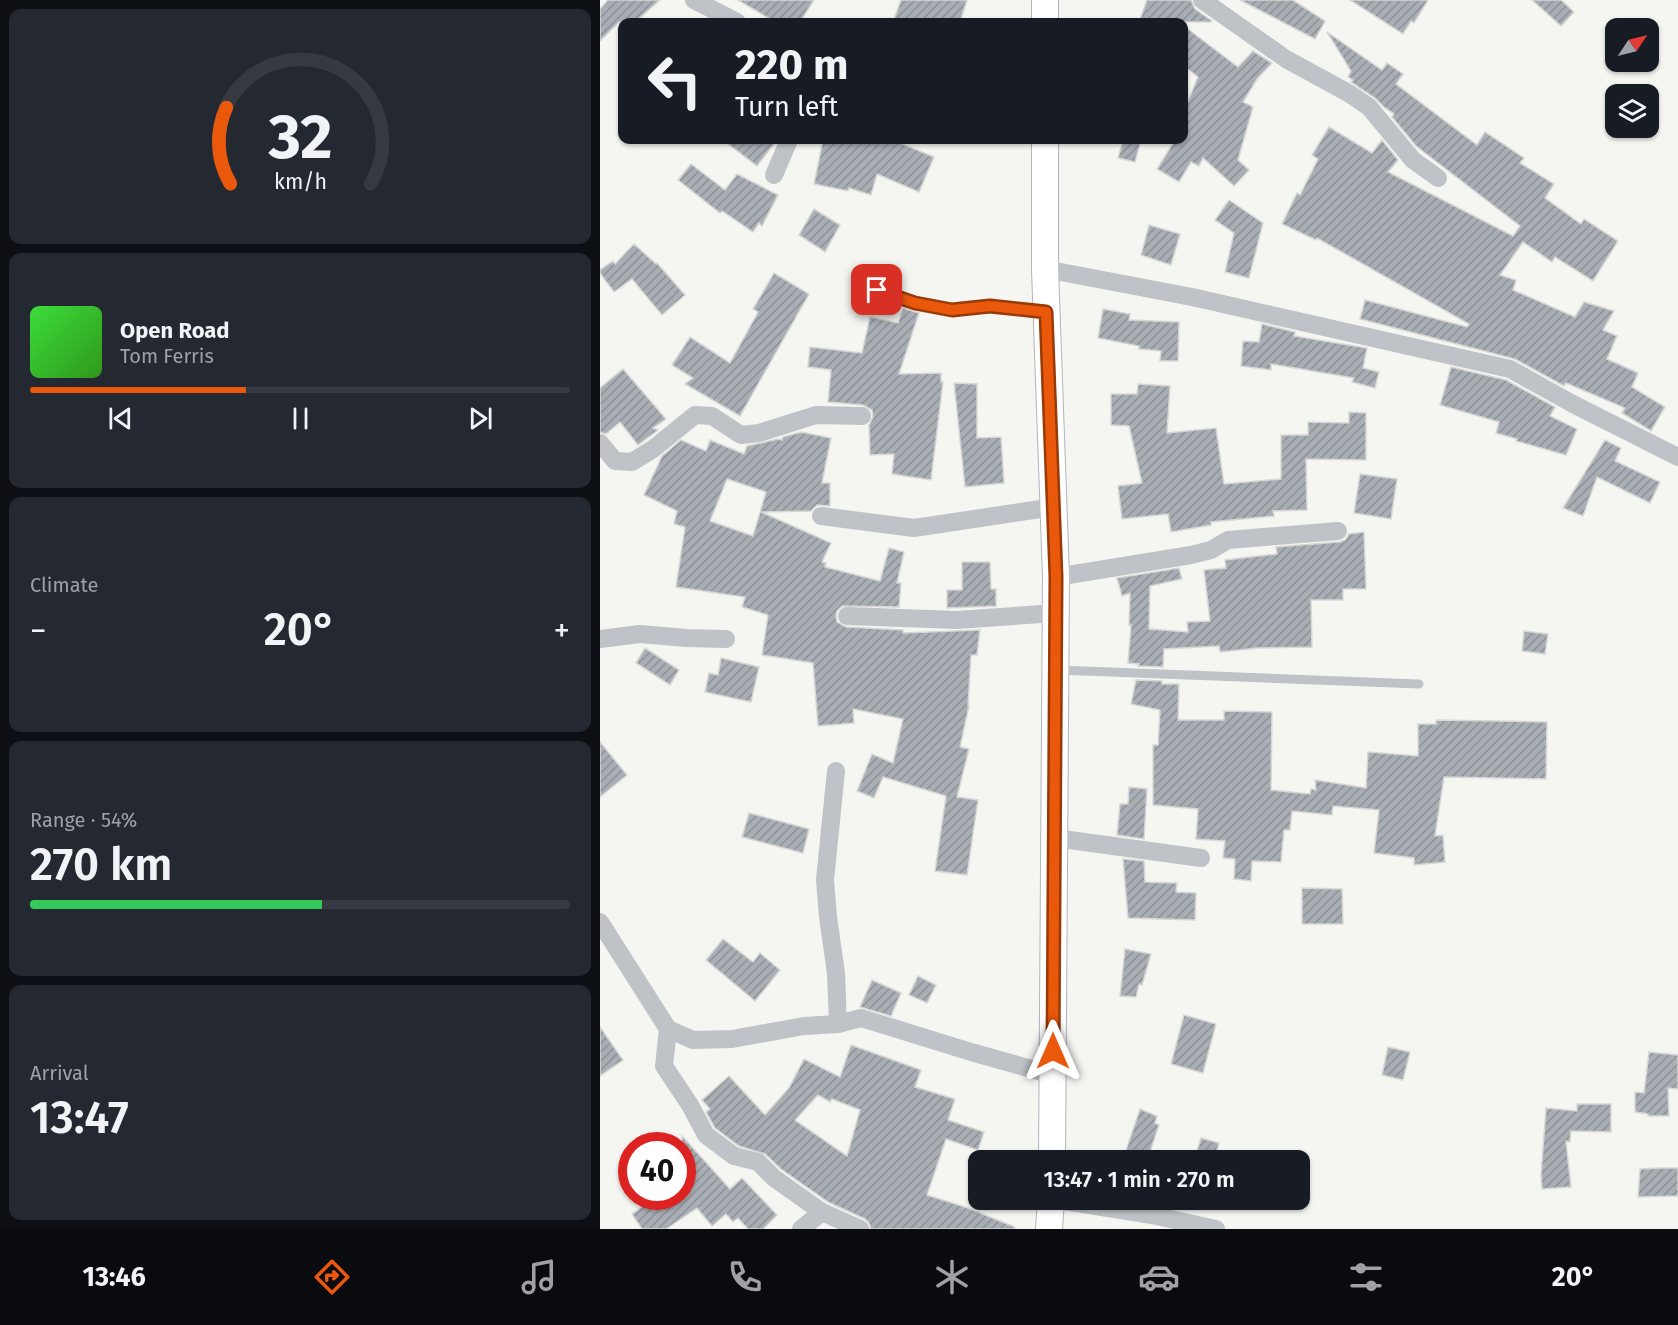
<!DOCTYPE html>
<meta charset="utf-8">
<style>
body{margin:0;font-family:"Fira Sans",sans-serif;background:#242831;color:#f1f3f6;height:100vh;display:flex;flex-direction:column;font-size:22px;white-space:nowrap}
*{box-sizing:border-box;margin:0}
p{font-size:20px;color:#9ea1a6}
.icon{flex:none;width:33px;height:33px;fill:none;stroke:currentColor;stroke-width:2;stroke-linecap:round;stroke-linejoin:round}
.map{position:relative;flex:1;overflow:hidden}
.drawer{display:flex;flex-direction:column;gap:9px;padding:9px;background:#0d0f14;width:600px}
.drawer>*{flex:none}
.guide{position:absolute;left:18px;top:18px;width:570px;height:126px;border-radius:12px;box-shadow:0 2px 4px #0004;background:#171b24;color:#f1f3f6;overflow:hidden}
.needle{width:39px;rotate:55deg}
.controls{position:absolute;left:1005px;top:18px;display:grid;gap:12px}
.controls a{display:grid;place-items:center;width:54px;height:54px;border-radius:12px;background:#171b24;box-shadow:0 2px 4px #0004;font-size:30px}
.speed{position:absolute;left:18px;top:1132px;display:flex;gap:12px;font-size:30px;font-weight:700;text-align:center}
.speed>*{display:grid;place-content:center;width:78px;height:78px;border-radius:50%;background:#171b24;box-shadow:0 2px 4px #0004;line-height:1}
.speed .limit{border:9px solid #d22;background:#fff;color:#111}
.pin{position:absolute;display:grid;place-items:center;width:51px;height:51px;color:#fff;margin:-26px;border-radius:12px;box-shadow:0 3px 9px #0006}
.me{position:absolute;width:66px;margin:-33px;rotate:0deg;stroke-linejoin:round;filter:drop-shadow(0 0 4px #0008)}
.turn{display:flex;align-items:center;gap:21px;height:126px;padding:0 18px;font-size:27px}
.turn .icon{width:78px;height:78px;stroke-width:2.5}
.turn b{display:block;font-size:42px;line-height:51px}
.big{font-size:45px;font-weight:600;line-height:1.1}
.drawer .tile{flex:1;display:flex;flex-direction:column;justify-content:center;gap:9px;min-width:0;padding:0 21px;border-radius:12px;background:#242831}
.drawer .dial{align-items:center;gap:0}
.dial svg{height:156px;overflow:visible;fill:none;stroke:#363941;stroke-width:7;stroke-linecap:round;text-anchor:middle}
.dial text{fill:#f1f3f6;stroke:none}
.song{display:flex;align-items:center;gap:18px}
.cover{width:72px;height:72px;border-radius:9px;background:linear-gradient(135deg,hsl(120 70% 55%),hsl(110 70% 35%))}
.played{height:6px;border-radius:3px;background:linear-gradient(90deg,#ea580c 40%,#363941 40%)}
.keys{display:flex;justify-content:space-around;direction:ltr}
.heat{display:flex;justify-content:space-between;align-items:center;font-size:33px;direction:ltr}
.charge{height:9px;border-radius:4px;background:linear-gradient(90deg,#34c759 54%,#363941 0)}
.trip{position:absolute;left:368px;top:1150px;width:342px;height:60px;border-radius:12px;background:#171b24;box-shadow:0 2px 4px #0004;font-weight:600;line-height:60px;text-align:center}
.tab-bar{display:flex;height:96px;justify-content:space-around;align-items:center;background:#090b0e;color:#9ea1a6}
.tab-bar .icon{width:42px;height:42px}
.tab-bar .current{color:#ea580c}
.tab-bar b{font-size:27px;color:#f1f3f6}
main{display:flex;flex:1;min-height:0}
.map>svg:first-child{display:block}
.building{fill:url(#building-hatch);stroke:#d7d7d5;stroke-width:1.5;fill-rule:evenodd}
.lines{fill:none;stroke-linecap:round;stroke-linejoin:round}
.secondary-casing{stroke:#b2b5ba;stroke-width:28}
.lane{stroke:#bfc2c6;stroke-width:9}
.street{stroke:#bfc2c6;stroke-width:18}
.secondary{stroke:#fff;stroke-width:26}
.route-casing{stroke:#983908;stroke-width:15}
.route{stroke:#ea580c;stroke-width:10}
</style>
<main>
<section class="drawer">
<div class="tile dial"><svg viewBox="0 0 100 80">
<path d="M14 69A42 42 0 1 1 86 69"/>
<path d="M14 69A42 42 0 0 1 12 30" stroke="#ea580c"/>
<text x="50" y="56" font-size="32" font-weight="700">32</text>
<text x="50" y="72" font-size="11">km/h</text>
</svg></div>
<div class="tile">
<div class="song"><i class="cover"></i><div><b>Open Road</b><p>Tom Ferris</p></div></div>
<div class="played"></div>
<div class="keys"><svg class="icon" aria-label="previous" viewBox="0 0 24 24"><path d="M18 5L8 12l10 7zM5 5v14"/></svg><svg class="icon" aria-label="pause" viewBox="0 0 24 24"><path d="M8 5v14M16 5v14"/></svg><svg class="icon" aria-label="next" viewBox="0 0 24 24"><path d="M6 5l10 7-10 7zM19 5v14"/></svg></div>
</div>
<div class="tile"><p>Climate</p>
<div class="heat"><a>−</a><b class="big">20°</b><a>+</a></div>
</div>
<div class="tile"><p>Range · 54%</p><b class="big">270 km</b><div class="charge"></div></div>
<div class="tile"><p>Arrival</p><b class="big">13:47</b></div>
</section>
<div class="map">
<svg width="1078" height="1229" viewBox="0 0 1078 1229">
<defs>
<pattern id="building-hatch" width="6" height="6" patternUnits="userSpaceOnUse" patternTransform="scale(1.5)"><rect width="6" height="6" fill="#a9aeb5"/><path d="M-1 1l2-2M0 6l6-6M5 7l2-2" fill="none" stroke="#8d9299"/></pattern>
</defs>
<rect width="100%" height="100%" fill="#f5f5f2"/>
<g class="building">
<path d="M 8,0 L 60,0 L 35,22 L 19,22 L 0,41 L 0,9 Z"/>
<path d="M 138,0 L 214,0 L 200,22 L 175,22 Z"/>
<path d="M 301,0 L 367,0 L 360,22 L 293,22 Z"/>
<path d="M 547,0 L 591,0 L 595,9 L 612,21 L 610,22 L 539,22 Z"/>
<path d="M 640,0 L 693,0 L 725,21 L 715,39 Z"/>
<path d="M 750,0 L 828,0 L 814,23 L 811,21 L 803,34 Z"/>
<path d="M 932,0 L 961,0 L 974,12 L 961,26 Z"/>
<path d="M 584,26 L 638,67 L 653,51 L 672,63 L 657,79 L 643,102 L 653,107 L 638,160 L 649,170 L 634,186 L 603,158 L 599,166 L 591,162 L 579,182 L 557,169 L 575,140 L 584,140 L 584,111 L 598,77 L 584,66 Z"/>
<path d="M 727,32 L 782,70 L 787,63 L 803,74 L 796,84 L 877,145 L 885,132 L 924,158 L 920,163 L 954,184 L 945,198 L 981,224 L 984,219 L 1018,241 L 993,281 L 955,257 L 952,262 L 923,242 L 900,275 L 916,280 L 913,290 L 975,317 L 984,302 L 1014,311 L 1003,330 L 1017,336 L 1007,359 L 1038,373 L 1032,387 L 1065,407 L 1051,431 L 1022,413 L 1025,408 L 966,383 L 964,386 L 915,359 L 760,319 L 765,300 L 867,327 L 869,324 L 717,238 L 716,240 L 682,224 L 697,193 L 700,195 L 718,159 L 712,155 L 729,127 L 772,153 L 782,140 L 798,160 L 788,172 L 913,236 L 920,226 L 816,146 L 792,117 L 794,114 L 784,107 L 775,98 L 751,82 L 753,80 L 748,77 L 751,71 Z"/>
<path d="M 123,140 L 177,140 L 157,166 Z"/>
<path d="M 223,140 L 293,140 L 334,157 L 319,192 L 277,174 L 271,195 L 249,188 L 248,191 L 214,184 Z"/>
<path d="M 523,140 L 541,140 L 535,162 L 518,158 Z"/>
<path d="M 91,164 L 125,190 L 137,174 L 178,195 L 162,226 L 159,223 L 153,232 L 122,211 L 120,213 L 78,180 Z"/>
<path d="M 629,200 L 663,223 L 649,278 L 625,272 L 634,233 L 615,220 Z"/>
<path d="M 214,209 L 240,225 L 225,252 L 199,235 Z"/>
<path d="M 549,225 L 580,234 L 571,265 L 541,255 Z"/>
<path d="M 34,244 L 56,264 L 57,263 L 85,295 L 62,315 L 32,279 L 14,292 L 0,273 L 0,270 L 13,261 L 15,264 Z"/>
<path d="M 174,273 L 209,294 L 140,416 L 85,384 L 93,378 L 72,365 L 90,337 L 130,363 L 158,312 L 153,309 Z"/>
<path d="M 303,308 L 319,313 L 299,374 L 341,373 L 341,382 L 343,382 L 331,480 L 292,474 L 294,454 L 270,455 L 269,425 L 273,417 L 272,410 L 263,405 L 228,402 L 231,370 L 208,367 L 210,347 L 262,353 L 270,317 L 298,323 Z"/>
<path d="M 503,309 L 530,314 L 529,320 L 579,322 L 578,361 L 560,361 L 561,351 L 539,349 L 539,346 L 498,338 Z"/>
<path d="M 662,324 L 695,332 L 694,336 L 767,348 L 763,368 L 779,372 L 775,388 L 752,382 L 754,378 L 671,364 L 671,370 L 641,366 L 643,341 L 659,342 Z"/>
<path d="M 851,367 L 906,380 L 955,407 L 950,416 L 977,429 L 966,455 L 916,441 L 917,439 L 896,433 L 899,422 L 840,405 Z"/>
<path d="M 23,369 L 66,419 L 53,428 L 58,430 L 38,445 L 20,422 L 6,434 L 0,432 L 0,388 Z"/>
<path d="M 354,383 L 377,384 L 377,438 L 401,437 L 404,483 L 365,487 Z"/>
<path d="M 538,384 L 570,386 L 567,433 L 616,428 L 624,484 L 681,479 L 681,435 L 708,435 L 708,422 L 749,423 L 749,412 L 766,413 L 766,460 L 706,459 L 707,510 L 673,511 L 674,516 L 611,522 L 611,525 L 571,532 L 568,514 L 522,519 L 518,486 L 542,483 L 529,426 L 511,425 L 511,394 L 537,394 Z"/>
<path d="M 201,432 L 231,438 L 222,483 L 230,483 L 230,506 L 217,505 L 211,511 L 161,512 L 231,543 L 222,562 L 226,563 L 225,567 L 280,581 L 289,548 L 304,552 L 297,583 L 301,583 L 299,607 L 242,606 L 237,611 L 236,616 L 237,622 L 246,627 L 303,630 L 303,633 L 380,630 L 377,655 L 371,655 L 368,706 L 369,706 L 360,747 L 369,749 L 357,797 L 378,800 L 367,875 L 335,871 L 346,796 L 283,777 L 274,798 L 257,791 L 272,754 L 293,763 L 303,719 L 253,709 L 254,723 L 218,726 L 213,663 L 162,655 L 168,615 L 142,607 L 145,597 L 76,587 L 85,527 L 74,524 L 77,511 L 44,495 L 62,456 L 81,440 L 106,451 L 110,440 L 144,454 L 147,446 L 178,439 L 182,440 L 183,437 ZM 127,479 L 166,492 L 153,536 L 110,521 Z"/>
<path d="M 1005,440 L 1021,448 L 1015,461 L 1060,482 L 1050,503 L 997,477 L 983,516 L 963,508 Z"/>
<path d="M 760,474 L 797,479 L 791,519 L 754,513 Z"/>
<path d="M 764,532 L 766,589 L 743,589 L 743,600 L 711,600 L 712,647 L 658,648 L 620,652 L 619,646 L 564,649 L 563,667 L 538,666 L 539,664 L 528,663 L 531,625 L 529,625 L 530,593 L 522,596 L 517,578 L 579,568 L 582,579 L 550,586 L 549,629 L 588,632 L 587,622 L 610,621 L 604,570 L 626,568 L 625,560 L 677,554 L 676,547 L 739,542 L 745,540 L 749,534 Z"/>
<path d="M 362,562 L 390,562 L 391,589 L 396,589 L 396,606 L 347,608 L 347,590 L 362,590 Z"/>
<path d="M 924,631 L 948,634 L 945,654 L 922,651 Z"/>
<path d="M 45,648 L 79,670 L 70,685 L 36,663 Z"/>
<path d="M 121,658 L 159,667 L 151,702 L 105,692 L 109,673 L 118,675 Z"/>
<path d="M 536,680 L 562,681 L 562,684 L 579,684 L 578,720 L 624,720 L 624,711 L 672,712 L 671,790 L 710,794 L 711,789 L 716,790 L 715,780 L 766,788 L 768,752 L 818,756 L 818,724 L 836,724 L 836,720 L 947,722 L 946,779 L 844,777 L 835,836 L 843,835 L 845,862 L 814,865 L 814,858 L 774,853 L 779,810 L 733,806 L 732,815 L 692,811 L 690,830 L 684,830 L 681,862 L 652,861 L 651,881 L 634,879 L 635,859 L 623,858 L 625,841 L 596,839 L 598,809 L 553,805 L 553,745 L 558,745 L 560,710 L 531,704 Z"/>
<path d="M 0,742 L 27,775 L 0,797 Z"/>
<path d="M 529,787 L 547,789 L 544,839 L 517,835 L 520,804 L 528,804 Z"/>
<path d="M 149,813 L 209,829 L 203,853 L 142,837 Z"/>
<path d="M 523,859 L 544,861 L 545,882 L 577,883 L 576,892 L 596,893 L 595,920 L 528,918 Z"/>
<path d="M 702,888 L 742,889 L 743,924 L 702,924 Z"/>
<path d="M 123,939 L 153,962 L 160,953 L 180,970 L 155,1001 L 106,960 Z"/>
<path d="M 525,949 L 551,954 L 542,985 L 539,984 L 536,997 L 520,996 Z"/>
<path d="M 318,976 L 336,985 L 327,1003 L 309,995 Z"/>
<path d="M 272,980 L 301,993 L 291,1016 L 260,1007 Z"/>
<path d="M 584,1015 L 616,1024 L 603,1073 L 571,1064 Z"/>
<path d="M 0,1027 L 23,1060 L 0,1076 Z"/>
<path d="M 251,1045 L 321,1070 L 315,1087 L 355,1099 L 348,1120 L 384,1132 L 378,1150 L 346,1139 L 327,1195 L 365,1207 L 415,1227 L 414,1229 L 271,1229 L 269,1223 L 265,1219 L 228,1202 L 181,1169 L 165,1154 L 139,1146 L 115,1128 L 106,1112 L 110,1109 L 102,1100 L 129,1076 L 165,1115 L 189,1088 L 204,1059 L 240,1077 ZM 218,1095 L 230,1102 L 232,1099 L 260,1110 L 247,1156 L 195,1120 Z"/>
<path d="M 788,1047 L 810,1052 L 803,1080 L 782,1075 Z"/>
<path d="M 1049,1052 L 1078,1055 L 1078,1089 L 1068,1088 L 1069,1116 L 1048,1116 L 1048,1114 L 1035,1112 L 1035,1092 L 1044,1093 Z"/>
<path d="M 977,1104 L 1011,1104 L 1011,1132 L 971,1131 L 970,1142 L 966,1141 L 971,1187 L 942,1189 L 941,1175 L 946,1108 L 977,1111 Z"/>
<path d="M 540,1109 L 557,1116 L 555,1123 L 559,1125 L 547,1161 L 538,1161 L 524,1156 Z"/>
<path d="M 82,1136 L 130,1189 L 142,1178 L 177,1215 L 163,1229 L 148,1229 L 138,1218 L 133,1222 L 126,1214 L 112,1226 L 97,1208 L 66,1229 L 42,1229 L 32,1214 L 56,1197 L 82,1197 Z"/>
<path d="M 601,1138 L 619,1143 L 614,1161 L 594,1161 Z"/>
<path d="M 1060,1168 L 1078,1168 L 1078,1196 L 1038,1197 L 1040,1169 Z"/>
<path d="M 542,1200 L 564,1200 L 563,1206 L 542,1202 Z"/>
</g>
<g class="lines">
<defs>
<g id="secondary">
<path d="M 445,0 L 445,22"/>
<path d="M 445,140 L 445,269 L 456,577 L 452,1161"/>
<path d="M 449,1229 L 451,1200"/>
</g>
</defs>
<use href="#secondary" class="secondary-casing"/>
<g class="lane">
<path d="M 258,284 L 315,303 L 352,310 L 390,306 L 444,311"/>
<path d="M 458,670 L 819,684"/>
</g>
<g class="street">
<path d="M 94,0 L 137,22"/>
<path d="M 602,0 L 686,59 L 750,94 L 769,107 L 813,160 L 838,178"/>
<path d="M 174,175 L 189,140"/>
<path d="M 445,269 L 592,297 L 910,369 L 971,403 L 1078,457"/>
<path d="M 0,443 L 15,461 L 32,462 L 53,449 L 95,415 L 112,416 L 141,435 L 159,433 L 216,415 L 262,416"/>
<path d="M 221,516 L 314,528 L 454,507"/>
<path d="M 456,577 L 591,555 L 611,550 L 628,540 L 738,531"/>
<path d="M 247,616 L 357,620 L 456,613"/>
<path d="M 0,639 L 40,634 L 86,638 L 126,639"/>
<path d="M 236,771 L 225,880 L 228,917 L 236,973 L 238,1024"/>
<path d="M 455,838 L 601,858"/>
<path d="M 0,922 L 68,1029 L 93,1040 L 132,1039 L 204,1026 L 238,1024 L 261,1018 L 371,1052 L 453,1075"/>
<path d="M 68,1029 L 64,1066 L 90,1105 L 106,1135 L 134,1156 L 158,1162 L 174,1178 L 222,1212 L 260,1229"/>
<path d="M 458,1200 L 552,1215 L 616,1229"/>
<path d="M 201,1229 L 222,1212"/>
</g>
<use href="#secondary" class="secondary"/>
</g>
<g class="lines">
<defs>
<path id="route" d="M 277,290 L 315,303 L 352,310 L 390,306 L 446,312 L 456,577 L 453,1051"/>
</defs>
<use href="#route" class="route-casing"/>
<use href="#route" class="route"/>
</g>
</svg>
<div class="controls">
<a><svg class="needle" viewBox="-14 -14 28 28"><path d="M0-13l5 13h-10z" fill="#e53935"/><path d="M0 13l5-13h-10z" fill="#9ea1a6"/></svg></a>
<a><svg class="icon" aria-label="layers" viewBox="0 0 24 24"><path d="M12 4l9 5-9 5-9-5zM3 14l9 5 9-5"/></svg></a>
</div>
<div class="speed"><div class="limit">40</div></div>
<div class="pin" style="left:277px;top:290px;background:#d93025"><svg class="icon" aria-label="arrive" viewBox="0 0 24 24"><path d="M6 21V4h12l-3 4 3 4H6"/></svg></div>
<svg class="me" style="left:453px;top:1051px" viewBox="-20 -20 40 40"><path d="M0-17L14 15 0 8-14 15z" fill="#ea580c" stroke="#fff" stroke-width="4"/></svg>
<div class="trip">13:47 · 1 min · 270 m</div>
<div class="guide">
<div class="turn"><svg class="icon" aria-label="left" viewBox="0 0 24 24"><path d="M17 20v-9H6M10 6l-5 5 5 5"/></svg><div><b>220 m</b>Turn left</div></div>
</div>
</div>
</main>
<nav class="tab-bar">
<b>13:46</b>
<svg class="icon current" aria-label="directions" viewBox="0 0 24 24"><path d="M12 3l9 9-9 9-9-9zM9 14v-3h6M13 9l2 2-2 2"/></svg>
<svg class="icon" aria-label="music" viewBox="0 0 24 24"><path d="M9 18V5l10-2v13"/><circle cx="6" cy="18" r="3"/><circle cx="16" cy="16" r="3"/></svg>
<svg class="icon" aria-label="phone" viewBox="0 0 24 24"><path d="M5 4h4l2 5-3 2q2 4 5 5l2-3 5 2v4C11 20 4 13 5 4z"/></svg>
<svg class="icon" aria-label="climate" viewBox="0 0 24 24"><path d="M12 3v18M4 7l16 10M4 17L20 7"/></svg>
<svg class="icon" aria-label="car" viewBox="0 0 24 24"><path d="M5 17H2v-5l4-1 3-4h7l3 4 3 1v5h-3M9 17h6M6 11h13"/><circle cx="7" cy="17" r="2"/><circle cx="17" cy="17" r="2"/></svg>
<svg class="icon" aria-label="filters" viewBox="0 0 24 24"><path d="M4 7h16M4 17h16"/><circle cx="9" cy="7" r="2"/><circle cx="15" cy="17" r="2"/></svg>
<b>20°</b>
</nav>
